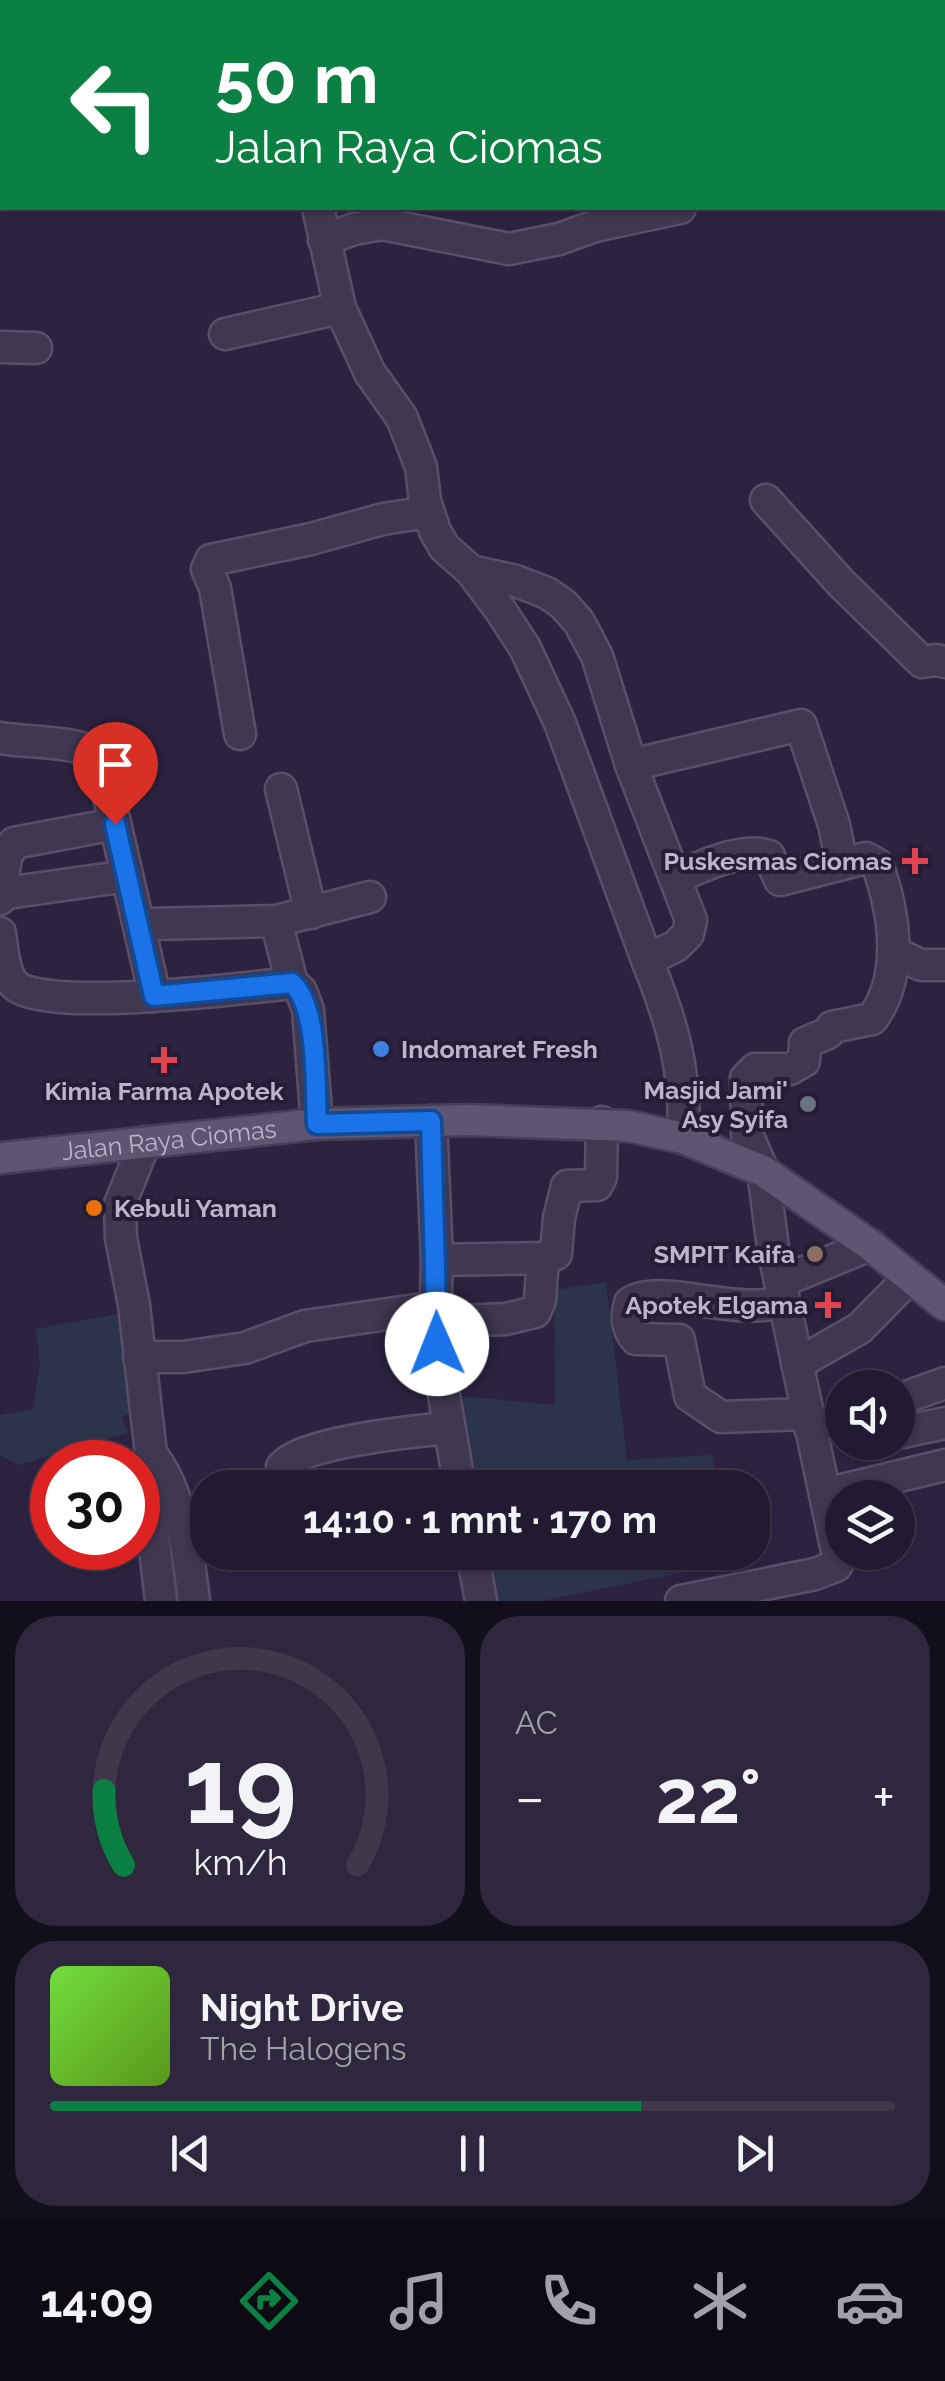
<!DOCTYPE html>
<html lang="id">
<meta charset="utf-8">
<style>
body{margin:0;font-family:Raleway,sans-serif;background:#2e273d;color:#f1f3f6;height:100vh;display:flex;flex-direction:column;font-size:38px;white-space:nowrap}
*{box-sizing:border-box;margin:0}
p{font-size:32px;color:#a2a1ab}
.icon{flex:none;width:55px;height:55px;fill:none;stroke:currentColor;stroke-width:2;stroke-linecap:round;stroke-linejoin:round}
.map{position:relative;height:1601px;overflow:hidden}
.panel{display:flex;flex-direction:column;gap:15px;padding:15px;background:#130e1b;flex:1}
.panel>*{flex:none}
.guide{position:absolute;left:0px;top:0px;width:945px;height:210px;box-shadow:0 2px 8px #0004,0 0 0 2px #3f384d;background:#0b8043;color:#fff;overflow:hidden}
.controls{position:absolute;left:825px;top:1370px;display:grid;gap:20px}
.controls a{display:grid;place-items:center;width:90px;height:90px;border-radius:50%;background:#221a31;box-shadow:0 2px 8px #0004,0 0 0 2px #3f384d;font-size:50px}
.speed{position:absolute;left:30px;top:1440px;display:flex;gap:20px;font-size:50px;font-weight:700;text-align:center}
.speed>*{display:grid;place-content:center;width:130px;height:130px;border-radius:50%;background:#221a31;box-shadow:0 2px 8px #0004,0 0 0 2px #3f384d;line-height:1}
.speed .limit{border:15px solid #d22;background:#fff;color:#111}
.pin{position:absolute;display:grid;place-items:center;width:85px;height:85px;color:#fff;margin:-102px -42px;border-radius:50% 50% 50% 0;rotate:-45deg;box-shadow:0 0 10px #0007}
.pin .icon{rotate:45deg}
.me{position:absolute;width:110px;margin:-55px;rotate:359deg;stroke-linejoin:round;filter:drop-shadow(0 0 8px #0008)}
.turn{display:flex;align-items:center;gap:35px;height:210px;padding:0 50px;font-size:45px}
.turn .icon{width:130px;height:130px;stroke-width:2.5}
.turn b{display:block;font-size:70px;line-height:85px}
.big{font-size:75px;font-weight:700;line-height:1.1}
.panel .card{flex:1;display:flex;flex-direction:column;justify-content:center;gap:15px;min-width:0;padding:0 35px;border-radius:40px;background:#2e273d}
.panel .dial{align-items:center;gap:0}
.dial svg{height:260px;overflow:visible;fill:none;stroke:#3f384d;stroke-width:7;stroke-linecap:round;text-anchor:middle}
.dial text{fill:#f1f3f6;stroke:none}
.song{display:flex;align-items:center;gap:30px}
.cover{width:120px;height:120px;border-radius:15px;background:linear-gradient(135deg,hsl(100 70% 55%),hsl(90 70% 35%))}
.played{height:10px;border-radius:5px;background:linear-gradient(90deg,#0b8043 70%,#3f384d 70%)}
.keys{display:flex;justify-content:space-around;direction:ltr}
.heat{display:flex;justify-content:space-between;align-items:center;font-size:55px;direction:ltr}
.panel .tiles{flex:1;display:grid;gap:15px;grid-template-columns:1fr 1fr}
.card:last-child{grid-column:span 2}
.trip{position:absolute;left:190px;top:1470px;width:580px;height:100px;border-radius:40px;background:#221a31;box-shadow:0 2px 8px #0004,0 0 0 2px #3f384d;font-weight:700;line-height:100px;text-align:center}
.dock{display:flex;height:160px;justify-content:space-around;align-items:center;background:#0e0a14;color:#a2a1ab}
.dock .icon{width:70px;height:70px}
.dock .selected{color:#0b8043}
.dock b{font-size:45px;color:#f1f3f6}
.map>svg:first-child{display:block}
.green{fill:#2c344b}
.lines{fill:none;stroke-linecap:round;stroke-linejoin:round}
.minor-casing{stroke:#584f68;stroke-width:35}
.major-casing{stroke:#463e57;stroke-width:35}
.minor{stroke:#403751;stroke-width:30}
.major{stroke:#5e5571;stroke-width:30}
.route-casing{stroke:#114b97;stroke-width:25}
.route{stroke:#1a73e8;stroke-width:18}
.health-dot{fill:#e0444e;stroke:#251c36;stroke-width:4}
.shop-dot{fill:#3f7fe0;stroke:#251c36;stroke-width:4}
.worship-dot{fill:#6b7280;stroke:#251c36;stroke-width:4}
.food-dot{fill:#e8710a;stroke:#251c36;stroke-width:4}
.education-dot{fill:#8d6e63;stroke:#251c36;stroke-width:4}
.labels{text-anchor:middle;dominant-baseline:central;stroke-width:8;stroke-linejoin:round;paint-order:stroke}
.poi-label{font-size:25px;font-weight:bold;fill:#bcb4cb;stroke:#251c36;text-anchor:end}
.street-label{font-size:25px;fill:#bcb4cb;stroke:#251c36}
</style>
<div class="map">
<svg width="945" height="1601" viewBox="0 0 945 1601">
<rect width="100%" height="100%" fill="#2d2341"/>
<g class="green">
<path d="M 606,1282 L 627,1460 L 712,1455 L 716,1487 L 445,1487 L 427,1411 L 429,1393 L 555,1405 L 554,1290 Z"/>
<path d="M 140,1310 L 151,1407 L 122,1416 L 128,1433 L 18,1465 L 0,1455 L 0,1415 L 33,1409 L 40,1364 L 36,1329 Z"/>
<path d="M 457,1553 L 722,1553 L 720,1565 L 540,1601 L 464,1601 Z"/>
</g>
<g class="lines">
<defs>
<g id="minor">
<path d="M 319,0 L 319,2"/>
<path d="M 481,0 L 482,2"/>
<path d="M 571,0 L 572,2"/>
<path d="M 929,0 L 930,2"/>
<path d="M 532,2 L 538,0"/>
<path d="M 318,208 L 340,308 L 370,373 L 402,418 L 421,467 L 425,501 L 435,531 L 444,547 L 471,571 L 501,611 L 525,648 L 560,723 L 647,960 L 676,946 L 688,934 L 691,920 L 631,765 L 597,656 L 579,622 L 563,604 L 547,593 L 516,581 L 471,571"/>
<path d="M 324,240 L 354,229 L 382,224 L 509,249 L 559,239 L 595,226 L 680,208"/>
<path d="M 225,334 L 340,308"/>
<path d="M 0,347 L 36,348"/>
<path d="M 766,500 L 841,583 L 922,662 L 936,660 L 945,662"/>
<path d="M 240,734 L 215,588 L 207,569 L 211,560 L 311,539 L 383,519 L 428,512"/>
<path d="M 0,738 C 25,743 85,740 100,758 L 155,996"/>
<path d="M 631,765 L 801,725 L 834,825 L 842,864"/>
<path d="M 281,789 L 311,913"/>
<path d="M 676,878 C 699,867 744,846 769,856 L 780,880 L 866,858 L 877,864 C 894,911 905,975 872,1019 L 832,1027 L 828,1033 L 805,1043 L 804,1061 L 790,1069 L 755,1069 L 746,1078 L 747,1134 L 763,1171 L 773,1248 L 839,1561 L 836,1566 L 815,1574 L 681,1601"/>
<path d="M 0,894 L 127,876"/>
<path d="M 0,899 L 6,857 L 14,843 L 115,824"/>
<path d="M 276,921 L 292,983 L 301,991 L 308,1010 L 317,1124"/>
<path d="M 151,924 L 276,921 L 370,897"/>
<path d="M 0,933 C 2,948 4,975 15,985 C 43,1013 247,988 292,983"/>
<path d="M 893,952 L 921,965 L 945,965"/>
<path d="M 647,960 C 672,1022 687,1071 683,1138"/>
<path d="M 431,1121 L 437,1260 L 435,1322 L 439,1366 L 460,1488"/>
<path d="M 145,1142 L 120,1204 L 121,1238 L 134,1305 L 151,1454 C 182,1492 188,1553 194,1601"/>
<path d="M 543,1258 L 556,1254 L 559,1218 L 567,1186 L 597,1185 L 601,1177 L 602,1122"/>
<path d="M 780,1282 L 870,1245"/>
<path d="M 783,1300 C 745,1319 659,1282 630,1303 C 626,1316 627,1329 636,1339 L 679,1340 L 690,1396 L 721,1417 L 806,1414"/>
<path d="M 435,1322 L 506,1319 L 535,1312 L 540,1300 L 543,1258 L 437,1260"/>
<path d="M 139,1357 L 183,1357 L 245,1348 L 305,1326 L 436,1307"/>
<path d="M 797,1364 L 860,1328 L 908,1279"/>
<path d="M 810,1428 L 842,1417"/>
<path d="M 903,1432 L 898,1400 L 945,1383"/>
<path d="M 898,1433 L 945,1423"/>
<path d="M 151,1454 L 148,1489 L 161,1601"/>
<path d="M 290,1488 L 282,1467 C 300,1442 416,1431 449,1428"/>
<path d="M 825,1494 L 945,1465"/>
<path d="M 472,1552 L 481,1601"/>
</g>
<g id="major">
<path id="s1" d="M 0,1158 L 317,1124 L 469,1120 L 628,1126 L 683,1138 L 763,1171 L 870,1245 L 945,1305"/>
</g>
</defs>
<use href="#minor" class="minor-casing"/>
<use href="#major" class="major-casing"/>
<use href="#minor" class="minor"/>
<use href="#major" class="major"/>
</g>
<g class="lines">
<defs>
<path id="route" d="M 115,824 L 154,996 L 292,983 C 319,1007 315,1088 317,1124 L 431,1121 L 437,1344"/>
</defs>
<use href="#route" class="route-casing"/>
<use href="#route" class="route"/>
</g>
<g class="health-dot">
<path d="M910 846h10v10h10v10h-10v10h-10v-10h-10v-10h10z"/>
<path d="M159 1045h10v10h10v10h-10v10h-10v-10h-10v-10h10z"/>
<path d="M823 1290h10v10h10v10h-10v10h-10v-10h-10v-10h10z"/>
</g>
<circle class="shop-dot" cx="381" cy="1049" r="10"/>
<circle class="worship-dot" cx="808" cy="1104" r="10"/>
<circle class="food-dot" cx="94" cy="1208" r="10"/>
<circle class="education-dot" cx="815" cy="1254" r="10"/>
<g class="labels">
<g class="poi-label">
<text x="892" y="861">Puskesmas Ciomas</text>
<text x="401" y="1049" text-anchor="start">Indomaret Fresh</text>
<text x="788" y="1090">Masjid Jami'<tspan x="788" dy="29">Asy Syifa</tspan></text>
<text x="164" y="1091" text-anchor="middle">Kimia Farma Apotek</text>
<text x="114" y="1208" text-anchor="start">Kebuli Yaman</text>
<text x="795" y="1254">SMPIT Kaifa</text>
<text x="808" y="1305">Apotek Elgama</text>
</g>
<g class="street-label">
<text stroke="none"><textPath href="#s1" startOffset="170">Jalan Raya Ciomas</textPath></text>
</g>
</g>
</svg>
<div class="controls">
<a><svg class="icon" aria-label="sound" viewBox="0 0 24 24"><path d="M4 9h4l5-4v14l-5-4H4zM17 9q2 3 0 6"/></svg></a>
<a><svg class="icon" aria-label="layers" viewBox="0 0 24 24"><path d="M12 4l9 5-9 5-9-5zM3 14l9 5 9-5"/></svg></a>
</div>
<div class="speed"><div class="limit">30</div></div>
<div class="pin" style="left:115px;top:824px;background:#d93025"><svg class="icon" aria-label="arrive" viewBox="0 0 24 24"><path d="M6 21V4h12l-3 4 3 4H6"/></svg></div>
<svg class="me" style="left:437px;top:1344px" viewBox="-20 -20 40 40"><circle r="19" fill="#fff"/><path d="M0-13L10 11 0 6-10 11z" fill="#1a73e8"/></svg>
<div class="trip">14:10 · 1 mnt · 170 m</div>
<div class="guide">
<div class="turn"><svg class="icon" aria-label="left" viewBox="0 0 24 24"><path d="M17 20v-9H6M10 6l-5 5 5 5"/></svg><div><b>50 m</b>Jalan Raya Ciomas</div></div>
</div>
</div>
<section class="panel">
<div class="tiles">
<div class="card dial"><svg viewBox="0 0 100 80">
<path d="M14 69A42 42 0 1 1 86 69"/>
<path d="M14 69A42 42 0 0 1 8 46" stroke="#0b8043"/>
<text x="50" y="56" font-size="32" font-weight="700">19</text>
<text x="50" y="72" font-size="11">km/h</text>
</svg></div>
<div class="card"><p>AC</p>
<div class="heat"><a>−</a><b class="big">22°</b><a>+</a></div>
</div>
<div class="card">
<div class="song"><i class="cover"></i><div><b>Night Drive</b><p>The Halogens</p></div></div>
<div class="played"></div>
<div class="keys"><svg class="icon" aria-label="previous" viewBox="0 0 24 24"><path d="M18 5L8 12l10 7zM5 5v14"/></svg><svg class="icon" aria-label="pause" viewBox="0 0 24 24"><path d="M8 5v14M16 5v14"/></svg><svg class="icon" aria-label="next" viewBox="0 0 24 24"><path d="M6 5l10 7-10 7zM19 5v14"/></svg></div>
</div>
</div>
</section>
<nav class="dock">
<b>14:09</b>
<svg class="icon selected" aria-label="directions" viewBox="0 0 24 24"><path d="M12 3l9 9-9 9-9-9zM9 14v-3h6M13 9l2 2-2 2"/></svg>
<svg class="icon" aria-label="music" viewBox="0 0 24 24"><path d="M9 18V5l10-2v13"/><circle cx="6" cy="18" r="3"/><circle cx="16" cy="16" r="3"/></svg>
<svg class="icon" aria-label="phone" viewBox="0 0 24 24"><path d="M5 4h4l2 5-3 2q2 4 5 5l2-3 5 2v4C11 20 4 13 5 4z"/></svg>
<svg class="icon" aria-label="climate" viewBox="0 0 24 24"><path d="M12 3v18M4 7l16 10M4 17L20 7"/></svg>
<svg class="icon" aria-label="car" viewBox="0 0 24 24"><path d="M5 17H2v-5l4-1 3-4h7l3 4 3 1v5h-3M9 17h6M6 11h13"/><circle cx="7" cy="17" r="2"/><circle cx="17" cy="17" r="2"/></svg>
</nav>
